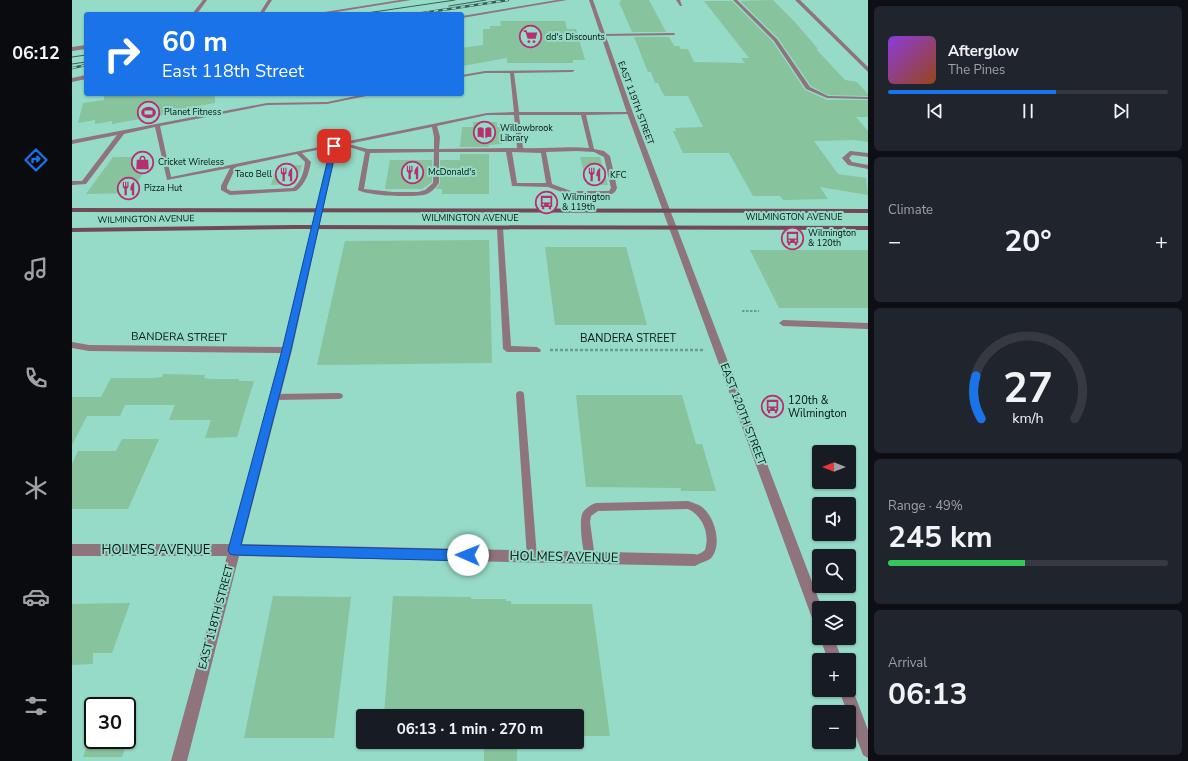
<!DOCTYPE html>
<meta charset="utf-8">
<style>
body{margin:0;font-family:"Nunito Sans",sans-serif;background:#20242c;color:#f1f3f6;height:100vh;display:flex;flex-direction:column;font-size:15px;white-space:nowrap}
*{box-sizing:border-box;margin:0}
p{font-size:13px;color:#9ea1a6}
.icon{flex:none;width:22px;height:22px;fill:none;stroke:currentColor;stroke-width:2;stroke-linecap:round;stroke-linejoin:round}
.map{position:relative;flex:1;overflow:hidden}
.details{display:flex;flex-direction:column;gap:6px;padding:6px;background:#0d0f14;width:320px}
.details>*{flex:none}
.guide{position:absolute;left:12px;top:12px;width:380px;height:84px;border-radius:4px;box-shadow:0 1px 3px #0004;background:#1a73e8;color:#fff;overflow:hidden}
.needle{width:26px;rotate:270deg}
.controls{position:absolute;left:740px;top:445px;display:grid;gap:8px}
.controls a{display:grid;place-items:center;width:44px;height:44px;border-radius:4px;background:#171b24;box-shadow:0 1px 3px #0004;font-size:20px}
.speed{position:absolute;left:12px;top:697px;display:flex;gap:8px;font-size:20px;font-weight:700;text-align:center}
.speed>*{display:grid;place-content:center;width:52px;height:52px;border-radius:50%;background:#171b24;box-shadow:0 1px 3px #0004;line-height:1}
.speed .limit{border:2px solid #111;border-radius:6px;background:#fff;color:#111}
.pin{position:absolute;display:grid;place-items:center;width:34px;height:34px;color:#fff;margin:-17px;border-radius:8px;box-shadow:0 2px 6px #0006}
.me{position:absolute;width:44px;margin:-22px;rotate:271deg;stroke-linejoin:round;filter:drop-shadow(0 0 3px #0008)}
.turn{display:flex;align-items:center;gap:14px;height:84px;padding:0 12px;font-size:18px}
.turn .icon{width:52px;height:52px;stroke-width:2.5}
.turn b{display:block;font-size:28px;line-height:34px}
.big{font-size:30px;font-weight:700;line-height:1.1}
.details .card{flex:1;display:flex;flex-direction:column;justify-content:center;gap:6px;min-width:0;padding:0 14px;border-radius:6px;background:#20242c}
.details .dial{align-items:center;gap:0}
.dial svg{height:104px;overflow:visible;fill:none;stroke:#363941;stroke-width:7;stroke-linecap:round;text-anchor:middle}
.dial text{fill:#f1f3f6;stroke:none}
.song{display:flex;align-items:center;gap:12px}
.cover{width:48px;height:48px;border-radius:6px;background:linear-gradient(135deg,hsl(270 70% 55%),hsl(20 70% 35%))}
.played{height:4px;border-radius:2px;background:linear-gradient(90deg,#1a73e8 60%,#363941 60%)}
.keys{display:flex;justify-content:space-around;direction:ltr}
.heat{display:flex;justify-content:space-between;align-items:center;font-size:22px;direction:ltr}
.charge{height:6px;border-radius:3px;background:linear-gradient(90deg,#34c759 49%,#363941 0)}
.trip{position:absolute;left:284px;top:709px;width:228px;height:40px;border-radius:4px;background:#171b24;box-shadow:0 1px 3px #0004;font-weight:700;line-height:40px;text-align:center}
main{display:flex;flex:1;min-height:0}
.menu{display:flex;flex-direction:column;width:72px;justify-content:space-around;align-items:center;background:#090b0e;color:#9ea1a6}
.menu .icon{width:28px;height:28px}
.menu .active{color:#1a73e8}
.menu b{font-size:18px;color:#f1f3f6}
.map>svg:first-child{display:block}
.building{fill:#87c39c}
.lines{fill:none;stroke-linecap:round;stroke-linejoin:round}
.path-far1{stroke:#689d8f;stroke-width:2;stroke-dasharray:2.5 1.5;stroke-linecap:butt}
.path{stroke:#689d8f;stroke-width:2.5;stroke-dasharray:3 2;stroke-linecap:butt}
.service{fill:#8f737d;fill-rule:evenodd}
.minor{fill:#8f737d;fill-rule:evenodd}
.tertiary{fill:#8f737d;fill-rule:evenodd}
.secondary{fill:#714a58;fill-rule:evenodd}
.tram{stroke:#395f55;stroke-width:1}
.rail-casing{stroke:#395f55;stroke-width:2.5}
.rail{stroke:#96dac8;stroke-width:1.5;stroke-dasharray:4.5;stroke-linecap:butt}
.route{fill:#1a73e8;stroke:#114b97}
.labels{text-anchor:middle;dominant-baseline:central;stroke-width:4;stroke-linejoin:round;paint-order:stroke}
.far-poi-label{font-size:9px;fill:#00140f;stroke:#96dac8;text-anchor:start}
.far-street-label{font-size:9px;fill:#00140f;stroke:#96dac8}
.street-label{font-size:11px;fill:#00140f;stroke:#96dac8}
.poi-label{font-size:11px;fill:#00140f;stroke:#96dac8;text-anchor:start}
.near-street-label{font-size:13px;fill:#00140f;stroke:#96dac8}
</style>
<main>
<nav class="menu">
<b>06:12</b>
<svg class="icon active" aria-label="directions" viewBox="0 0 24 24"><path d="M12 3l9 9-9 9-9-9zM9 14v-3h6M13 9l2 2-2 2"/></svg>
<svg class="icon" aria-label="music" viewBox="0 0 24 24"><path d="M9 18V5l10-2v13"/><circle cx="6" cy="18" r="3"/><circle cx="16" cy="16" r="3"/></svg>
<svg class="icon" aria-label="phone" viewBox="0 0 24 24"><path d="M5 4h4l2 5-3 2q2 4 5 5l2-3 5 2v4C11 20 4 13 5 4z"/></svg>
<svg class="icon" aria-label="climate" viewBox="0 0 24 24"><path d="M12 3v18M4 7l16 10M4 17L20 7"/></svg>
<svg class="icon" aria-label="car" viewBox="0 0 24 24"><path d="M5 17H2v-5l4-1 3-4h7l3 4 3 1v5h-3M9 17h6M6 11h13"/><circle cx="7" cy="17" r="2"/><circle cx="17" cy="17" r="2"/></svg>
<svg class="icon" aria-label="filters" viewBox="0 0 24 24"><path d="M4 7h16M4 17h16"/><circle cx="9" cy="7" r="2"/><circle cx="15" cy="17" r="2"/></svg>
</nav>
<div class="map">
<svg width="796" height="761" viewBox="0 0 796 761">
<rect width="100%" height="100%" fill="#96dac8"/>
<g class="building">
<path d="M 548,0 L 577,0 L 594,32 L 560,32 L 547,2 L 549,2 Z"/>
<path d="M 701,0 L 722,21 L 746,49 L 744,49 L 773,80 L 785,82 L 796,94 L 796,96 L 756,95 L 739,86 L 706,38 L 668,1 Z"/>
<path d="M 632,1 L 660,1 L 701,42 L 733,90 L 755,100 L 796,100 L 796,117 L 784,117 L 796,131 L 796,142 L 783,140 L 742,141 L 766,174 L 794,178 L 796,195 L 748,187 L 756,199 L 711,200 L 708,196 L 681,196 L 657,153 L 611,153 L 601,131 L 604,131 L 603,128 L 631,127 L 616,96 L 593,96 L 590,92 L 586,83 L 583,83 L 579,72 L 576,72 L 562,37 L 597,37 L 602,46 L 607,46 L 609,49 L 616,49 L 622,62 L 673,63 L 669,58 L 677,58 Z"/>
<path d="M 428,21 L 493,21 L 495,29 L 504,29 L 513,60 L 501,60 L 501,63 L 435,63 L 435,58 L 390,66 L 390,48 L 411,45 L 411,29 L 418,29 L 418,26 L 429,26 Z"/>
<path d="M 32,94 L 143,94 L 143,103 L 101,110 L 102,113 L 40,124 L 40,121 L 23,124 L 23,120 L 6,123 L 11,103 L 32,100 Z"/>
<path d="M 401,122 L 425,122 L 425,127 L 429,127 L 430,144 L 417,145 L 417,147 L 388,147 L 390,127 L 401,127 Z"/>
<path d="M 388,154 L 417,154 L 417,194 L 370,194 L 370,189 L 364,189 L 368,183 L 368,160 L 388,160 Z"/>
<path d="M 41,157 L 82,157 L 58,193 L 14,194 Z"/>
<path d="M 508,157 L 528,157 L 536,185 L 515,185 Z"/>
<path d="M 318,160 L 360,160 L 360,182 L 350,189 L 313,189 Z"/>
<path d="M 206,165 L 230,165 L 223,184 L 199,185 Z"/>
<path d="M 417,240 L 420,363 L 245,365 L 273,241 Z"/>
<path d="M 473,247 L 554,247 L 575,325 L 483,325 Z"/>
<path d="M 678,250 L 796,250 L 796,308 L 707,308 Z"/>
<path d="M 91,374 L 133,375 L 132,378 L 138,379 L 167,379 L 167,381 L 182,381 L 165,437 L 133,438 L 139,420 L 97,420 L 103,405 L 53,405 L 48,416 L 15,416 L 0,445 L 0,397 L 29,397 L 39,378 L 82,378 L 90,377 Z"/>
<path d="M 504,395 L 610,395 L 624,444 L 630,444 L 644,491 L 609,491 L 609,488 L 514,487 Z"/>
<path d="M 50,439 L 87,439 L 56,509 L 0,509 L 0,464 L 6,451 L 44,451 Z"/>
<path d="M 201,596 L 279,597 L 262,738 L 172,738 Z"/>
<path d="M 321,596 L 399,597 L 399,599 L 434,599 L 434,601 L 439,601 L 439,604 L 520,604 L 538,736 L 505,736 L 505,716 L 312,716 Z"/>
<path d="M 58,603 L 40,653 L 21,653 L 21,664 L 0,665 L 0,604 Z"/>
<path d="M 17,740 L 56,740 L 50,757 L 11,757 Z"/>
<rect x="412" y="742" width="33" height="19"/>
</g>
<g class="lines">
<path class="path-far1" d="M 670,311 L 687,311"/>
<path class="path" d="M 478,350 L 631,350"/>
<g class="service">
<path d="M 196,0 L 200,0 L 191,14 L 187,14 Z"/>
<path d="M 604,0 L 608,0 L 610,6 L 608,6 Z"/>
<path d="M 661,0 L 665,0 L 705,39 L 738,87 L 756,96 L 796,97 L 796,99 L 755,98 L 734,89 L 702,41 Z"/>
<path d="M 602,33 L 603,35 L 530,36 L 528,35 L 530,34 Z"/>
<path d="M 502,70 L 502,71 L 500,72 L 442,73 L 447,112 L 560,112 L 560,114 L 558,114 L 514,115 L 522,149 L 532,151 L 538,156 L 545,188 L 543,192 L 540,194 L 498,195 L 476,187 L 440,186 L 434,152 L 367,152 L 367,183 C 364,187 360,192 355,194 C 345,198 295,196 286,190 L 293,152 L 271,145 L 230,153 L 239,162 C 237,173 233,185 224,191 L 158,195 L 149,190 L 149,186 L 158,168 L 95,180 L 83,127 L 52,134 L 14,184 L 0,185 L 0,181 L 10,181 L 45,135 L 0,144 L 0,140 L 195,103 L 255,102 L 294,94 L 304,94 L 255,104 L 195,105 L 88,126 L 99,177 L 415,113 L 442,112 L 438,73 L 413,73 L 390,77 L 390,75 L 413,71 ZM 415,115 L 442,115 L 445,148 L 367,149 L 368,137 L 365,126 ZM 447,115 L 509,115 L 517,148 C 496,146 472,149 451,148 ZM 360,127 L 362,137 L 362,149 L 296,149 L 276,144 ZM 505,151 L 522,152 L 532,157 L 539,188 L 537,191 L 499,191 L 480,184 L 474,152 ZM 362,152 L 361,183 L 353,190 L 346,192 L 321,192 L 292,189 L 298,153 ZM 440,152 L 469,153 L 474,183 L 445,183 ZM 225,154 L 233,162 C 232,172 229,182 221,188 L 159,191 L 155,189 L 155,186 L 164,167 Z"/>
<path d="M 428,226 L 431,228 L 439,346 L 465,347 L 469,350 L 468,352 L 435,352 L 431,349 L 425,228 Z"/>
<path d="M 711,320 L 796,323 L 796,329 L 711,326 L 707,323 Z"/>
<path d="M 448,391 L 451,392 L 452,394 L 465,557 L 464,560 L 460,562 L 456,560 L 455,557 L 444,394 L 445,392 Z"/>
<path d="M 267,393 L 270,394 L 271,396 L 270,398 L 267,399 L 203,400 L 200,399 L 199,397 L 200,395 L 203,394 Z"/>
<path d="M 616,501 C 621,503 626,504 630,507 C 643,517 650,544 640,557 C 637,561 628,563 623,565 L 619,563 L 618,560 L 619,557 L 629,553 L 633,550 C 638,534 631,516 616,509 L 526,511 L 519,516 L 518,522 L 523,558 L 522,561 L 518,563 L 514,561 C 511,552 506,520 511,512 C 514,508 520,504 524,503 Z"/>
</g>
<g class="minor">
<path d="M 131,0 L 135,0 L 125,14 L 120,14 Z"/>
<path d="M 328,0 L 339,0 L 252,14 L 240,14 Z"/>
<path d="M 485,0 L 495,0 L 390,18 L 390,16 Z"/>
<path d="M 723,0 L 728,0 L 796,67 L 796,72 Z"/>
<path d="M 14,45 L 14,49 L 0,51 L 0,47 Z"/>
<path d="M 14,75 L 14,79 L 0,82 L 0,78 Z"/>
<path d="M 262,144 L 265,146 L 220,350 L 170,544 L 623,554 L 627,556 L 629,560 L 627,564 L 623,566 L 167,556 L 115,761 L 99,761 L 155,556 L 0,556 L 0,544 L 158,544 L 209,353 L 17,351 L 0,348 L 0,342 L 17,345 L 211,347 L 259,146 Z"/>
<path d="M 778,151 L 796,153 L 796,157 L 780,155 L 777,158 L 780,162 L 796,165 L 796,169 L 776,165 L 770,158 Z"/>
</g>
<g class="tertiary">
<path d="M 517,0 L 521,0 L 561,113 L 750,608 L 747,608 L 747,625 L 742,623 L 740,618 L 555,113 Z"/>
<path d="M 748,638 L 762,638 L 770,660 L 756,660 Z"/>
<path d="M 777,684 L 779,685 L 796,730 L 796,758 L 791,755 L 777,718 L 777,712 L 775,712 L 767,690 L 777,690 Z"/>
</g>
<g class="secondary">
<path d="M 0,208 L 796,209 L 796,213 L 0,212 Z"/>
<path d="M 222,225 L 796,226 L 796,230 L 222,229 L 0,232 L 0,228 Z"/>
</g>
<g class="tram">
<path d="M 377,6 L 414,0"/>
<path d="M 288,14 L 383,0"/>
<path d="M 0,57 L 14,55"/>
<path d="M 0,64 L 14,62"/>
</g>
<defs>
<g id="rail">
<path d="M 344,14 L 436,0"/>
<path d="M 0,68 L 14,65"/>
</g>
</defs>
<use href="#rail" class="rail-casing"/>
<use href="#rail" class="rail"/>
</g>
<path class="route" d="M 262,144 L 265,146 L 219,350 L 169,545 L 396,550 L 400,551 L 402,555 L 400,559 L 396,561 L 162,555 L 158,554 L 156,550 L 210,350 L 259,146 Z"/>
<defs>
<symbol id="supermarket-ring" viewBox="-11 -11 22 22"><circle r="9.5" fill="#96dac8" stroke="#b72f70" stroke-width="1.5"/><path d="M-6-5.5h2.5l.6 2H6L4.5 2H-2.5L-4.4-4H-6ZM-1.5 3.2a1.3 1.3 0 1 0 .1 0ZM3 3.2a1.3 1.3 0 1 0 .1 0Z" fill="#b72f70"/></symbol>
<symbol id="stadium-ring" viewBox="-11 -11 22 22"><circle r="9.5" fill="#96dac8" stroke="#b72f70" stroke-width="1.5"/><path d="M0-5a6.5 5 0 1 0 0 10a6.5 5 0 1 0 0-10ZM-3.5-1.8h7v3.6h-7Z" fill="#b72f70"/></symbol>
<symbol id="library-ring" viewBox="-11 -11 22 22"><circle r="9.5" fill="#96dac8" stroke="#b72f70" stroke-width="1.5"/><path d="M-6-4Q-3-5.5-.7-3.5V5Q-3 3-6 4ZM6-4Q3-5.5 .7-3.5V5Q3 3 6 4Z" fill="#b72f70"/></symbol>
<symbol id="shop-ring" viewBox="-11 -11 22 22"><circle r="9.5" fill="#96dac8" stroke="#b72f70" stroke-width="1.5"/><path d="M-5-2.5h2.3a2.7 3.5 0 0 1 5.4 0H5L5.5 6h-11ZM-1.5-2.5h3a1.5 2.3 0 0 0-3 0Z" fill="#b72f70"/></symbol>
<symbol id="restaurant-ring" viewBox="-11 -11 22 22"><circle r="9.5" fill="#96dac8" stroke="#b72f70" stroke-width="1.5"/><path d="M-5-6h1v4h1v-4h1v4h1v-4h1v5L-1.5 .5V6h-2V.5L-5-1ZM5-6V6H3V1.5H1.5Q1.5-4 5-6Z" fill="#b72f70"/></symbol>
<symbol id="bus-ring" viewBox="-11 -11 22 22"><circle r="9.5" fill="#96dac8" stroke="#b72f70" stroke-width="1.5"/><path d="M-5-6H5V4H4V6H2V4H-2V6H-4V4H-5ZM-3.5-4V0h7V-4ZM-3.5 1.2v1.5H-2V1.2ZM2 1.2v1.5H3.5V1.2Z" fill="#b72f70"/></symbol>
</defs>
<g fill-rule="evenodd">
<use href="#supermarket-ring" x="446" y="24" width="25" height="25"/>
<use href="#stadium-ring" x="64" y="100" width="25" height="25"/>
<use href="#library-ring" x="400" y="120" width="25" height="25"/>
<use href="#shop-ring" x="58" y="150" width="25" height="25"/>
<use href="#restaurant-ring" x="328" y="160" width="25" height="25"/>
<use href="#restaurant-ring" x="202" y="162" width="25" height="25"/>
<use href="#restaurant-ring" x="510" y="162" width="25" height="25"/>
<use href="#restaurant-ring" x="44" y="176" width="25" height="25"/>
<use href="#bus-ring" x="462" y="190" width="25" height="25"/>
<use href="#bus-ring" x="708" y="226" width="25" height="25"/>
<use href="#bus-ring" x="688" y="394" width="25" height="25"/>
</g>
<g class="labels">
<g class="far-poi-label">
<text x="474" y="37">dd's Discounts</text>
<text x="92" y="112">Planet Fitness</text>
<text x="428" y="128">Willowbrook<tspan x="428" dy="10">Library</tspan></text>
<text x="86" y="162">Cricket Wireless</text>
<text x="356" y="172">McDonald's</text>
<text x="200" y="174" text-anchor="end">Taco Bell</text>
<text x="538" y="175">KFC</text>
<text x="72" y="188">Pizza Hut</text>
<text x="490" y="197">Wilmington<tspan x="490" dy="10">&amp; 119th</tspan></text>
<text x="736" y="233">Wilmington<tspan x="736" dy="10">&amp; 120th</tspan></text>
</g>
<g class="far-street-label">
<text transform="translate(564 103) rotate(70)">EAST 119TH STREET</text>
<text x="722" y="217">WILMINGTON AVENUE</text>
<text x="398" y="218">WILMINGTON AVENUE</text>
<text transform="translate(74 219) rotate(-1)">WILMINGTON AVENUE</text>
</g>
<g class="street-label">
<text transform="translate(107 337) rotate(1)">BANDERA STREET</text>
<text x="556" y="338">BANDERA STREET</text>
<text transform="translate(671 414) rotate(69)">EAST 120TH STREET</text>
<text transform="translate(144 617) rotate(-75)">EAST 118TH STREET</text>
</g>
<g class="poi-label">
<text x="716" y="400">120th &amp;<tspan x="716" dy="13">Wilmington</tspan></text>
</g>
<g class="near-street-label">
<text x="84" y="550">HOLMES AVENUE</text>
<text transform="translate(492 557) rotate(1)">HOLMES AVENUE</text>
</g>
</g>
</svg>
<div class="controls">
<a><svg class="needle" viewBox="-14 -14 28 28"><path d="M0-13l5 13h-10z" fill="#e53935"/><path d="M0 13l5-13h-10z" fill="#9ea1a6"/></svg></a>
<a><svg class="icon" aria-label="sound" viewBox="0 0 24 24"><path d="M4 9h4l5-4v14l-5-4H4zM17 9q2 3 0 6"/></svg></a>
<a><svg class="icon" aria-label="search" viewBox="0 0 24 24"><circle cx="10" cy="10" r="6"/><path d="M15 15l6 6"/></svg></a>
<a><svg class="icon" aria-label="layers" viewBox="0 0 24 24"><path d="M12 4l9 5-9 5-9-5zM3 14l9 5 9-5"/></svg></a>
<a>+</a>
<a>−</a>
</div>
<div class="speed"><div class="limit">30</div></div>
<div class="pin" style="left:262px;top:146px;background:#d93025"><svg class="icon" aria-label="arrive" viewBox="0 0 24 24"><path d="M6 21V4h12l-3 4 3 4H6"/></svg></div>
<svg class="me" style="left:396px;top:555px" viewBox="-20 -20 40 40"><circle r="19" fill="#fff"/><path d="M0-13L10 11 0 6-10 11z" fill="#1a73e8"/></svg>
<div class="trip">06:13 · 1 min · 270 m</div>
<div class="guide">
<div class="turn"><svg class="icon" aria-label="right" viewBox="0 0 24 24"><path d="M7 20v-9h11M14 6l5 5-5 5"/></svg><div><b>60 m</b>East 118th Street</div></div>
</div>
</div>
<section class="details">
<div class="card">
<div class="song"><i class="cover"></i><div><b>Afterglow</b><p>The Pines</p></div></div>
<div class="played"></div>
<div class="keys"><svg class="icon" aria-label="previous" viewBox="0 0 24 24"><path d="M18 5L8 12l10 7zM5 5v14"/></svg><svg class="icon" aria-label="pause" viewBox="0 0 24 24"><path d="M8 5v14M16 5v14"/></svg><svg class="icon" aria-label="next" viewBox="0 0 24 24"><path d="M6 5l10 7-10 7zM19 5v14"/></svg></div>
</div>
<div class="card"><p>Climate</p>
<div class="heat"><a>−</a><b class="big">20°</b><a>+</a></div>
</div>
<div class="card dial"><svg viewBox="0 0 100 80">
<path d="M14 69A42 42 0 1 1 86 69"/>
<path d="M14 69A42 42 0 0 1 10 36" stroke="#1a73e8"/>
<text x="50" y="56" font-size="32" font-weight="700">27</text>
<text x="50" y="72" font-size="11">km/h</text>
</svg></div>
<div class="card"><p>Range · 49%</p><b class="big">245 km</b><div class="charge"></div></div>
<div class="card"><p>Arrival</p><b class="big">06:13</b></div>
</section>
</main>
